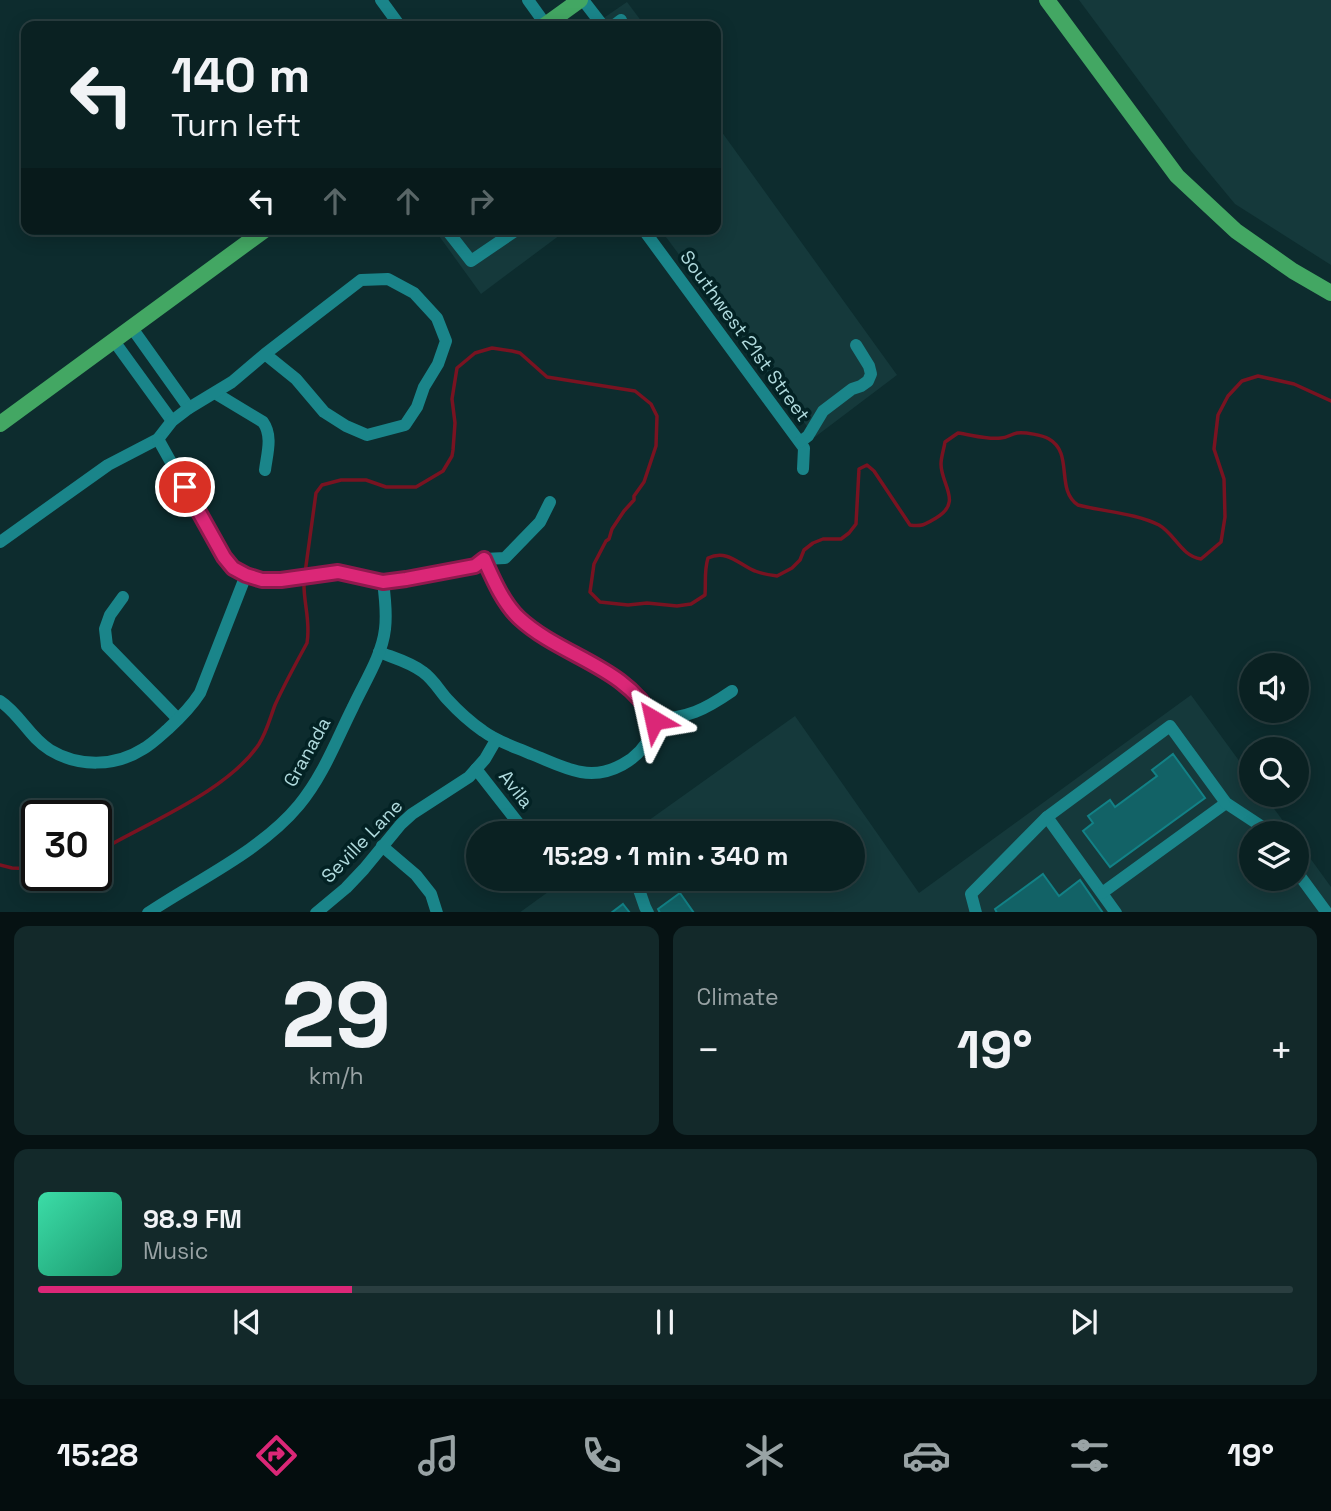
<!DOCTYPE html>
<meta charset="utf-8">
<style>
body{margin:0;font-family:"Space Grotesk",sans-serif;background:#13292a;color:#f1f3f6;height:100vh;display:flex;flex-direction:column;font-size:26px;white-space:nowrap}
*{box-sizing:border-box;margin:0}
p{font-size:23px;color:#99a3a5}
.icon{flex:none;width:38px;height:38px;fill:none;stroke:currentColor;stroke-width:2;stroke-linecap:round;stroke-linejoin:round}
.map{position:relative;height:912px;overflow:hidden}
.details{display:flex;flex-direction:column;gap:14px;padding:14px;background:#061213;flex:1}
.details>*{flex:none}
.top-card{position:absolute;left:21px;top:21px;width:700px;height:214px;border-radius:14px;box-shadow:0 4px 18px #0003,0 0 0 2px #2a3e40;background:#0a2122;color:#f1f3f6;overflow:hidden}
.controls{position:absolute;left:1239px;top:653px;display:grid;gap:14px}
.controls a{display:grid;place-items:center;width:70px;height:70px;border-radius:50%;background:#0a2122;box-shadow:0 4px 18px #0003,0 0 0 2px #2a3e40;font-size:35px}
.speed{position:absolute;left:21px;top:800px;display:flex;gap:14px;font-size:35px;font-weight:700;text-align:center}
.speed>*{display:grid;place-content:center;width:91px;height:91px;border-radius:50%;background:#0a2122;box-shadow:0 4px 18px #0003,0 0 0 2px #2a3e40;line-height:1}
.speed .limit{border:4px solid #111;border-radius:10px;background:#fff;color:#111}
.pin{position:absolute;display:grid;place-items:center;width:60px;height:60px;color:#fff;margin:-30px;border:4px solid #fff;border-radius:50%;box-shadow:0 2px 7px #0007}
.me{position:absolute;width:77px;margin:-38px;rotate:324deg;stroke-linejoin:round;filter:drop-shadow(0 0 5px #0008)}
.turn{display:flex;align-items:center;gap:24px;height:147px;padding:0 35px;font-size:32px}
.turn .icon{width:91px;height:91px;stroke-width:2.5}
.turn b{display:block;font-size:49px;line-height:60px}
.lanes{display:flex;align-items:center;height:66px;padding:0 35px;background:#0003;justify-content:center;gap:35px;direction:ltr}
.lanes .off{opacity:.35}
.big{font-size:52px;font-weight:800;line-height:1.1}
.details .widget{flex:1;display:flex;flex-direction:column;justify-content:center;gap:10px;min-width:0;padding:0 24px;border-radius:14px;background:#13292a}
.details .dial{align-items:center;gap:0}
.dial b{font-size:91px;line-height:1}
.song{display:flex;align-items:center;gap:21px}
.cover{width:84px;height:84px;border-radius:10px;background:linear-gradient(135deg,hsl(160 70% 55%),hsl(160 70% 35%))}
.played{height:7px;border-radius:4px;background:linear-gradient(90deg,#db2777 25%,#2a3e40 25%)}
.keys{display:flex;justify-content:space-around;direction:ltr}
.heat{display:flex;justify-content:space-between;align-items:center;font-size:38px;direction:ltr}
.details .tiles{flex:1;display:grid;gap:14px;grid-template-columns:1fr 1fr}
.widget:last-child{grid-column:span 2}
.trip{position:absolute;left:466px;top:821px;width:399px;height:70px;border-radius:35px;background:#0a2122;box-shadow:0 4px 18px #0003,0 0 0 2px #2a3e40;font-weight:800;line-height:70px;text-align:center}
.dock{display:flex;height:112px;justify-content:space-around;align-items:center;background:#040d0e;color:#99a3a5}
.dock .icon{width:49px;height:49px}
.dock .on{color:#db2777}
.dock b{font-size:32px;color:#f1f3f6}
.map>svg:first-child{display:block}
.built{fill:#15393b}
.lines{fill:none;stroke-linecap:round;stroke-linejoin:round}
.stream{stroke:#791321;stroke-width:3.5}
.building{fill:#126266;stroke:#128186;stroke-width:2}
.minor{stroke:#1a858a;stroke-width:12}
.major{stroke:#43a763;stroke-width:16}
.route-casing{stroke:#8e194d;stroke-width:18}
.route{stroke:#db2777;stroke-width:12}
.labels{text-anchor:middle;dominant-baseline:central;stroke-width:7;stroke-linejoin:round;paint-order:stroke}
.street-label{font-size:19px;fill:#b0dadd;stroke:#032224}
</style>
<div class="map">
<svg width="1331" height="913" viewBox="0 0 1331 913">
<rect width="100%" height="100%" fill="#0d2c2e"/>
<g class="built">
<path d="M 1079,0 L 1331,0 L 1331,265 L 1235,204 L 1191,151 Z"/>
<path d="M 627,2 L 645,26 L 592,26 Z"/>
<path d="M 716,124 L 897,375 L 815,437 L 660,229 L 716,229 Z"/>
<path d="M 434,229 L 568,229 L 481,294 Z"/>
<path d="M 1191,695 L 1251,777 L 1251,794 L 1264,795 L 1292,833 L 1251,833 L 1251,878 L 1297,878 L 1297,840 L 1331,887 L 1331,913 L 519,913 L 566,879 L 852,878 L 852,833 L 631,833 L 795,716 L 919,893 Z"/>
</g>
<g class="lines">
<g class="stream">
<path d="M 305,573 L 316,493 L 322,485 L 341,480 L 366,480 L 386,487 L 416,487 L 443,471 L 452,456 L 453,450 L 455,423 L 452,399 L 457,368 L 475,353 L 492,348 L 512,351 L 520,353 L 547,377 L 635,391 L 651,404 L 657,416 L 656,446 L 644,482 L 634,496 L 634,500 L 624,511 L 612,529 L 609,539 L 606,541 L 594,564 L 590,592 L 600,602 L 628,605 L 647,603 L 677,606 L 691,604 L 705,595 C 706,581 704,571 708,558 C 728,549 739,565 755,571 C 762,574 770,575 777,576 L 792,568 L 800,560 L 804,550 L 813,543 L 823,539 L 841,539 L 849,533 L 856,524 L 859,469 L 867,465 L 874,471 L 910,525 C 922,527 926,524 936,518 C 963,502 941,485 941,464 C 941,457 944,449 945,442 L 958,433 C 972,435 988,440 1001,438 C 1007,438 1011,434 1017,433 C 1025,432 1042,435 1049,439 C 1074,453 1055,490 1078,505 C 1105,512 1135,513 1159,525 C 1175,534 1181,556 1201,559 L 1221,542 L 1225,517 L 1224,479 L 1214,449 L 1218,415 L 1228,396 L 1242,381 L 1258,376 L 1294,384 L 1331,401"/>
<path d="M 96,853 C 146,823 227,792 259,744 C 267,731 270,718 275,705 C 285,683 296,663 307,643 C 311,621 303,602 304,581"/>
<path d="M 0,865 L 12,868 L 37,869"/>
</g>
</g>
<g class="building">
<path d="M 1173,754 L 1205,798 L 1110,867 L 1083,831 L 1093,823 L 1088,816 L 1110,800 L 1115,807 L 1157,776 L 1152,770 Z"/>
<path d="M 1043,874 L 1059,896 L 1080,880 L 1103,913 L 997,913 L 995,909 Z"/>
<path d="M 680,893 L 694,913 L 660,913 L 658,909 Z"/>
<path d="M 623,904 L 630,913 L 611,913 Z"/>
</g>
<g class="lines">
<g class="minor">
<path d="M 381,0 L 400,26"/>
<path d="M 528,0 L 546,25"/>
<path d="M 583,0 L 603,26"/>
<path d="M 613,26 L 621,20"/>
<path d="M 446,229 L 471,261 L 518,229"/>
<path d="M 643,229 L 804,448 L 803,469"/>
<path d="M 132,328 L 189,408"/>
<path d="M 114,341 L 172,421"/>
<path d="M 215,393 L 263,422 C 273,436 267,454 265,470"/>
<path d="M 800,442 L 808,436 L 823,411 L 852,389 L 861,386 L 868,381 L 871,374 L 869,366 L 856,345"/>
<path d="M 0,542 L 108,465 L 158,439 L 172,421 L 189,408 L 232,382 L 265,354 L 361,280 L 388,279 L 414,293 L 437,318 L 446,341 L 438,364 L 424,387 L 417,407 L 405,425 L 367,435 L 346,426 L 324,412 L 296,379 L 265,354"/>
<path d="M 246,575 L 262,580 L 281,580 L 338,572 L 383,582 L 406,579 L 475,567 L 484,559 L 505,558 L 540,522 L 550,502"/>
<path d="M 123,597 L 110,615 L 105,629 L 107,646 L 178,719"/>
<path d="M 379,652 C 394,658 410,662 423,672 C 433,679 439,690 447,699 C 458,711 470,722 483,731 C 498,742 515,747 531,754 C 547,760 564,769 581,772 C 609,777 640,760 651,734 C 669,696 574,655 549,640 C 538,634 528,626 519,618 C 503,602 493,579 484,559"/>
<path d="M 0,701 C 20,714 29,737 50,750 C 78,767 115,767 143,749 C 152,744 160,736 168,729 C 180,718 191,707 200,693 L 246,575 L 233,568 L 224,557 L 158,439"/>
<path d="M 654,720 C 689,717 703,711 732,691"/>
<path d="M 476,769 L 526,833"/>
<path d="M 1047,817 L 1116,913"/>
<path d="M 382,846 L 416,875 L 431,894 L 437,913"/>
<path d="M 1297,872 L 1327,913"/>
<path d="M 635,878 L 645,907 L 648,913"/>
<path d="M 1102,893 L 1226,803"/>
<path d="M 148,913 C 197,880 261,851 299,805 C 323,776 336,741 353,707 C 364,683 382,656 385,629 C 387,613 385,597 383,582"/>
<path d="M 316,913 L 346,888 L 364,869 L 401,824 L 412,814 L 469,777 L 485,759 L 496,740"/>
<path d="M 976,913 L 971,894 L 1047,817 L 1170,726 L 1226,803 L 1264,828 L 1268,833"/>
</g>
<g class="major">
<path d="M 1047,0 L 1177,176 L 1236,231 L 1293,271 L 1331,293"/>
<path d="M 544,26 L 580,0"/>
<path d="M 0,424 L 266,229"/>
</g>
</g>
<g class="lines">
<defs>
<path id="route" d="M 185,487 L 224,557 L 233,568 L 246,575 L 262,580 L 281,580 L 338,572 L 383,582 L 406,579 L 475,566 L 484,559 C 493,579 503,603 519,618 C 561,657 626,666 654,720"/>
</defs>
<use href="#route" class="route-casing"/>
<use href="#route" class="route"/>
</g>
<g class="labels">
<g class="street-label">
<text transform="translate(745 336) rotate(54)">Southwest 21st Street</text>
<text transform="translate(307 752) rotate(-61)">Granada</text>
<text transform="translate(516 789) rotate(52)">Avila</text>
<text transform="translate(362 841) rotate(-46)">Seville Lane</text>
</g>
</g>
</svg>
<div class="controls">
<a><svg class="icon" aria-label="sound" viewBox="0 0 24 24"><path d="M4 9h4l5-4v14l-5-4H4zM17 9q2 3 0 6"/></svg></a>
<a><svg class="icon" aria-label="search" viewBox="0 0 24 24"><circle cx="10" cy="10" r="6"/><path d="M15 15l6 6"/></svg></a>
<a><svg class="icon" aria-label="layers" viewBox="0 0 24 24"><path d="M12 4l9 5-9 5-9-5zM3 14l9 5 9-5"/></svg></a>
</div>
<div class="speed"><div class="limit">30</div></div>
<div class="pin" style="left:185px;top:487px;background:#d93025"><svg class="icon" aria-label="arrive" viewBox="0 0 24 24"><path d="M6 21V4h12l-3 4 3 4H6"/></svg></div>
<svg class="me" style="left:654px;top:720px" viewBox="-20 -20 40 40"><path d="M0-17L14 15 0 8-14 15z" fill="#db2777" stroke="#fff" stroke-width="4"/></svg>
<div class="trip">15:29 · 1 min · 340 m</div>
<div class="top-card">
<div class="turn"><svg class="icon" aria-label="left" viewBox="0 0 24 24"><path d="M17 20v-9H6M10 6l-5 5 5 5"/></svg><div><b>140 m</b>Turn left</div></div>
<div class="lanes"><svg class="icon" aria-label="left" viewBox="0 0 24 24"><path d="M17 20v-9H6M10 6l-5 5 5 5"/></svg><svg class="icon off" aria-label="ahead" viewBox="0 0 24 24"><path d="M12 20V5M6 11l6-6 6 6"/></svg><svg class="icon off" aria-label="ahead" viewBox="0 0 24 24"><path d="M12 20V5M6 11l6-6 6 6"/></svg><svg class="icon off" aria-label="right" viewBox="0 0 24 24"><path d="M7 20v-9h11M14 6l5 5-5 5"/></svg></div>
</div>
</div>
<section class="details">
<div class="tiles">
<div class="widget dial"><b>29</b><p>km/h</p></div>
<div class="widget"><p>Climate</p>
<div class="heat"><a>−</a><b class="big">19°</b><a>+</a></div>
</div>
<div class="widget">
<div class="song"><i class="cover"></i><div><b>98.9 FM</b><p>Music</p></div></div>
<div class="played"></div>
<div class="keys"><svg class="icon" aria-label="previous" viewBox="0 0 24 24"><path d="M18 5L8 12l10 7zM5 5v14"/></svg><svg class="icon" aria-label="pause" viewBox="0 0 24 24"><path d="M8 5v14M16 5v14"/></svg><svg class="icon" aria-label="next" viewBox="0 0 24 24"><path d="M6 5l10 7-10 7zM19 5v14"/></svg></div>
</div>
</div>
</section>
<nav class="dock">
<b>15:28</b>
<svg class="icon on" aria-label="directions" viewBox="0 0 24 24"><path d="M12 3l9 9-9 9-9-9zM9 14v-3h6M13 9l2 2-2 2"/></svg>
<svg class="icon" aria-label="music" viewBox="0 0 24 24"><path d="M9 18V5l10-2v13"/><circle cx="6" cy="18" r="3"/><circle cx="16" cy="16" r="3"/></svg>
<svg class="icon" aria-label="phone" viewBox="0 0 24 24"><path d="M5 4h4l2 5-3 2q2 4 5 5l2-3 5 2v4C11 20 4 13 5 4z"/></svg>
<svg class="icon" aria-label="climate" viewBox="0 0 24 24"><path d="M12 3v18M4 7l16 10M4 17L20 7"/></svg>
<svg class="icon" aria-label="car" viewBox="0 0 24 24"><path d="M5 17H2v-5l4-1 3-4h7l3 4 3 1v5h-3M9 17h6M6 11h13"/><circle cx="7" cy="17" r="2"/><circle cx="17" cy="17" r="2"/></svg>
<svg class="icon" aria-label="filters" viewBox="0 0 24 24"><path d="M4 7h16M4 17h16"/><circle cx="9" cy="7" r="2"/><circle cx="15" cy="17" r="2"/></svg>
<b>19°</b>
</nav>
